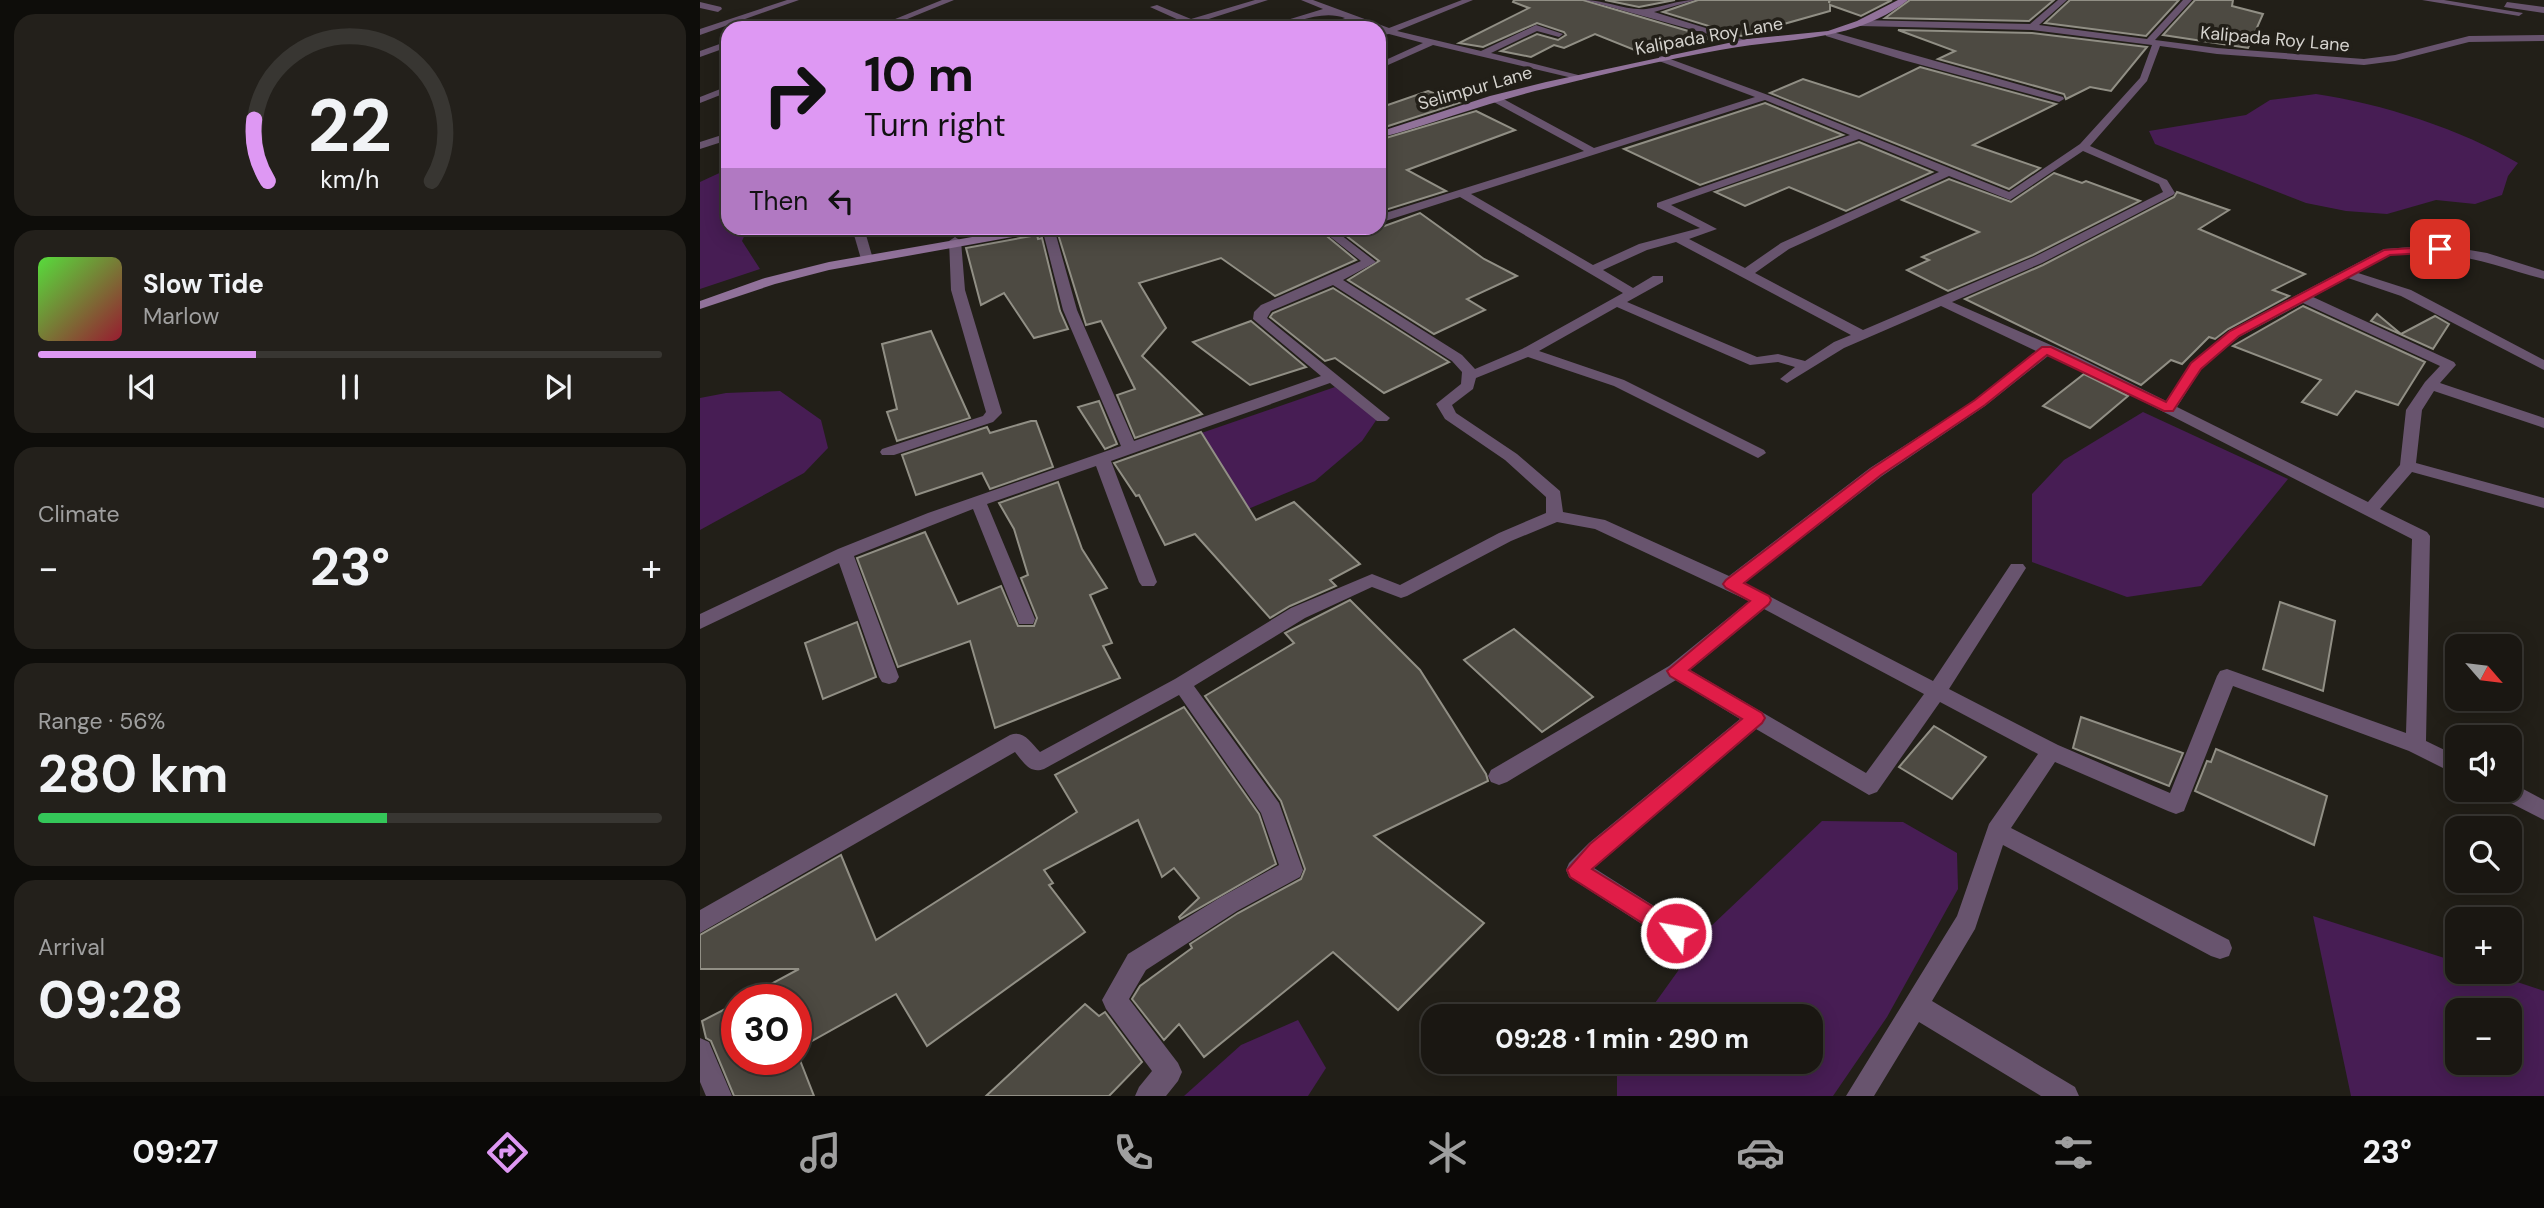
<!DOCTYPE html>
<meta charset="utf-8">
<style>
body{margin:0;font-family:"DM Sans",sans-serif;background:#23201b;color:#f1f3f6;height:100vh;display:flex;flex-direction:column;font-size:26px;white-space:nowrap}
*{box-sizing:border-box;margin:0}
p{font-size:23px;color:#9f9f9f}
.icon{flex:none;width:38px;height:38px;fill:none;stroke:currentColor;stroke-width:2;stroke-linecap:round;stroke-linejoin:round}
.map{position:relative;flex:1;overflow:hidden}
.side{display:flex;flex-direction:column;gap:14px;padding:14px;background:#0e0d0a;width:700px}
.side>*{flex:none}
.banner{position:absolute;left:21px;top:21px;width:665px;height:214px;border-radius:21px;box-shadow:0 4px 18px #0003,0 0 0 2px #383632;background:#de98f3;color:#111;overflow:hidden}
.needle{width:46px;rotate:118deg}
.tools{position:absolute;left:1745px;top:634px;display:grid;gap:14px}
.tools a{display:grid;place-items:center;width:77px;height:77px;border-radius:14px;background:#1a1712;box-shadow:0 4px 18px #0003,0 0 0 2px #383632;font-size:35px}
.speed{position:absolute;left:21px;top:984px;display:flex;gap:14px;font-size:35px;font-weight:700;text-align:center}
.speed>*{display:grid;place-content:center;width:91px;height:91px;border-radius:50%;background:#1a1712;box-shadow:0 4px 18px #0003,0 0 0 2px #383632;line-height:1}
.speed .limit{border:10px solid #d22;background:#fff;color:#111}
.pin{position:absolute;display:grid;place-items:center;width:60px;height:60px;color:#fff;margin:-30px;border-radius:14px;box-shadow:0 4px 10px #0006}
.me{position:absolute;width:77px;margin:-38px;rotate:302deg;stroke-linejoin:round;filter:drop-shadow(0 0 5px #0008)}
.turn{display:flex;align-items:center;gap:24px;height:147px;padding:0 28px;font-size:32px}
.turn .icon{width:91px;height:91px;stroke-width:2.5}
.turn b{display:block;font-size:49px;line-height:60px}
.then{display:flex;align-items:center;height:66px;padding:0 28px;background:#0003;gap:14px;font-size:26px}
.big{font-size:52px;font-weight:700;line-height:1.1}
.side .widget{flex:1;display:flex;flex-direction:column;justify-content:center;gap:10px;min-width:0;padding:0 24px;border-radius:21px;background:#23201b}
.side .dial{align-items:center;gap:0}
.dial svg{height:182px;overflow:visible;fill:none;stroke:#383632;stroke-width:7;stroke-linecap:round;text-anchor:middle}
.dial text{fill:#f1f3f6;stroke:none}
.song{display:flex;align-items:center;gap:21px}
.cover{width:84px;height:84px;border-radius:10px;background:linear-gradient(135deg,hsl(110 70% 55%),hsl(350 70% 35%))}
.played{height:7px;border-radius:4px;background:linear-gradient(90deg,#de98f3 35%,#383632 35%)}
.keys{display:flex;justify-content:space-around;direction:ltr}
.heat{display:flex;justify-content:space-between;align-items:center;font-size:38px;direction:ltr}
.charge{height:10px;border-radius:5px;background:linear-gradient(90deg,#34c759 56%,#383632 0)}
.trip{position:absolute;left:721px;top:1004px;width:402px;height:70px;border-radius:21px;background:#1a1712;box-shadow:0 4px 18px #0003,0 0 0 2px #383632;font-weight:700;line-height:70px;text-align:center}
.tab-bar{display:flex;height:112px;justify-content:space-around;align-items:center;background:#0a0907;color:#9f9f9f}
.tab-bar .icon{width:49px;height:49px}
.tab-bar .selected{color:#de98f3}
.tab-bar b{font-size:32px;color:#f1f3f6}
main{display:flex;flex:1;min-height:0}
.map>svg:first-child{display:block}
.water{fill:#471d54;fill-rule:evenodd}
.building{fill:#4d4a42;stroke:#918f85;stroke-width:2}
.lines{fill:none;stroke-linecap:round;stroke-linejoin:round}
.street{fill:#68546e;fill-rule:evenodd}
.secondary{fill:#91729a;fill-rule:evenodd}
.route{fill:#e11d48;stroke:#92132f;stroke-width:2}
.labels{text-anchor:middle;dominant-baseline:central;stroke-width:7;stroke-linejoin:round;paint-order:stroke}
.far-street-label{font-size:18px;fill:#d5d3ce;stroke:#221f18}
</style>
<main>
<section class="side">
<div class="widget dial"><svg viewBox="0 0 100 80">
<path d="M14 69A42 42 0 1 1 86 69"/>
<path d="M14 69A42 42 0 0 1 8 42" stroke="#de98f3"/>
<text x="50" y="56" font-size="32" font-weight="700">22</text>
<text x="50" y="72" font-size="11">km/h</text>
</svg></div>
<div class="widget">
<div class="song"><i class="cover"></i><div><b>Slow Tide</b><p>Marlow</p></div></div>
<div class="played"></div>
<div class="keys"><svg class="icon" aria-label="previous" viewBox="0 0 24 24"><path d="M18 5L8 12l10 7zM5 5v14"/></svg><svg class="icon" aria-label="pause" viewBox="0 0 24 24"><path d="M8 5v14M16 5v14"/></svg><svg class="icon" aria-label="next" viewBox="0 0 24 24"><path d="M6 5l10 7-10 7zM19 5v14"/></svg></div>
</div>
<div class="widget"><p>Climate</p>
<div class="heat"><a>−</a><b class="big">23°</b><a>+</a></div>
</div>
<div class="widget"><p>Range · 56%</p><b class="big">280 km</b><div class="charge"></div></div>
<div class="widget"><p>Arrival</p><b class="big">09:28</b></div>
</section>
<div class="map">
<svg width="1844" height="1096" viewBox="0 0 1844 1096">
<rect width="100%" height="100%" fill="#221f18"/>
<g class="water">
<path d="M 1616,94 C 1680,103 1763,130 1818,163 L 1808,176 L 1802,195 L 1775,204 L 1736,200 L 1687,214 L 1646,211 L 1606,203 L 1455,144 L 1449,131 L 1546,115 L 1570,100 Z"/>
<path d="M 28,169 L 28,228 L 48,228 L 42,241 L 60,269 L 0,289 L 0,182 Z"/>
<path d="M 635,387 L 677,419 L 662,441 L 615,481 L 529,517 L 484,439 Z"/>
<path d="M 80,391 L 121,420 L 128,448 L 104,473 L 0,530 L 0,398 L 26,393 Z"/>
<path d="M 1443,412 L 1588,479 L 1501,586 L 1427,597 L 1332,562 L 1332,494 L 1364,460 Z"/>
<path d="M 1122,821 L 1203,822 L 1257,853 L 1258,889 L 1187,1017 L 1133,1096 L 917,1096 L 917,1062 L 1111,1062 L 1111,1017 L 945,1017 L 1008,929 Z"/>
<path d="M 1613,916 L 1757,962 L 1757,971 L 1784,971 L 1844,991 L 1844,1096 L 1651,1096 ZM 1757,1010 L 1810,1010 L 1810,1062 L 1757,1062 Z"/>
<path d="M 598,1020 L 626,1068 L 608,1096 L 484,1096 L 541,1045 Z"/>
</g>
<g class="building">
<path d="M 814,0 L 883,0 L 1012,38 L 947,55 L 895,34 L 864,48 L 854,45 L 831,57 L 801,51 L 837,34 L 858,40 L 866,35 L 864,32 L 837,23 L 783,47 L 759,43 L 829,8 L 813,2 Z"/>
<path d="M 905,0 L 975,0 L 939,7 Z"/>
<path d="M 998,0 L 1129,0 L 1129,3 L 1130,0 L 1192,0 L 1161,16 L 1130,5 L 1130,11 L 1041,36 L 963,12 Z"/>
<path d="M 1210,0 L 1354,0 L 1329,21 L 1185,18 Z"/>
<path d="M 1370,0 L 1479,0 L 1446,36 L 1345,23 Z"/>
<path d="M 1495,0 L 1533,0 L 1532,6 L 1563,14 L 1548,48 L 1463,35 Z"/>
<path d="M 1198,30 L 1332,33 L 1447,47 L 1411,91 L 1390,87 L 1366,99 L 1364,94 L 1238,59 L 1255,51 Z"/>
<path d="M 1220,67 L 1356,104 L 1273,145 L 1340,168 L 1309,189 L 1070,93 L 1103,79 L 1159,97 Z"/>
<path d="M 728,91 L 759,103 L 679,129 L 679,108 Z"/>
<path d="M 1065,103 L 1143,135 L 1000,185 L 924,149 Z"/>
<path d="M 776,111 L 815,130 L 707,170 L 746,191 L 679,212 L 679,140 Z"/>
<path d="M 1159,142 L 1232,172 L 1146,211 L 1089,187 L 1045,206 L 1015,192 Z"/>
<path d="M 1354,173 L 1382,183 L 1386,181 L 1440,201 L 1333,255 L 1248,291 L 1207,270 L 1229,260 L 1222,257 L 1279,232 L 1202,200 L 1249,179 L 1311,202 Z"/>
<path d="M 1477,192 L 1529,210 L 1499,229 L 1605,274 L 1573,290 L 1589,296 L 1528,329 L 1515,339 L 1509,337 L 1482,364 L 1471,360 L 1441,385 L 1265,299 L 1343,265 L 1474,197 Z"/>
<path d="M 720,213 L 784,259 L 817,276 L 767,299 L 785,310 L 734,334 L 648,280 L 679,261 L 636,228 L 679,228 Z"/>
<path d="M 385,228 L 617,228 L 656,260 L 575,296 L 521,258 L 439,283 L 466,328 L 442,356 L 502,414 L 435,438 L 417,395 L 435,389 L 401,321 L 386,325 L 358,234 Z"/>
<path d="M 337,235 L 338,239 L 342,238 L 360,311 L 368,329 L 334,338 L 304,293 L 281,305 L 266,248 Z"/>
<path d="M 633,288 L 749,362 L 684,393 L 635,358 L 625,361 L 570,317 L 573,313 Z"/>
<path d="M 1603,306 L 1725,362 L 1698,405 L 1656,391 L 1637,415 L 1602,402 L 1621,380 L 1533,346 Z"/>
<path d="M 1677,314 L 1701,334 L 1735,316 L 1749,324 L 1733,349 L 1671,321 Z"/>
<path d="M 551,321 L 606,367 L 550,385 L 493,342 Z"/>
<path d="M 231,331 L 270,418 L 197,441 L 187,412 L 197,409 L 182,344 Z"/>
<path d="M 1384,374 L 1428,396 L 1390,428 L 1343,406 Z"/>
<path d="M 399,401 L 417,444 L 405,449 L 378,407 Z"/>
<path d="M 331,421 L 336,421 L 353,467 L 290,489 L 282,473 L 216,495 L 202,455 L 287,427 L 290,433 Z"/>
<path d="M 501,432 L 556,520 L 594,502 L 660,564 L 630,580 L 636,586 L 590,606 L 570,618 L 495,534 L 465,545 L 439,495 L 436,496 L 414,463 Z"/>
<path d="M 358,482 L 382,549 L 407,588 L 390,595 L 412,643 L 403,646 L 420,678 L 295,728 L 270,641 L 198,667 L 157,558 L 225,532 L 258,604 L 301,586 L 318,626 L 334,626 L 337,618 L 321,578 L 328,575 L 314,529 L 299,503 Z"/>
<path d="M 650,600 L 720,670 L 786,774 L 788,781 L 674,836 L 784,923 L 698,1010 L 633,952 L 504,1057 L 479,1024 L 464,1040 L 432,999 L 440,986 L 492,948 L 490,944 L 538,913 L 601,879 L 605,869 L 581,801 L 505,696 L 594,643 L 585,633 Z"/>
<path d="M 1580,602 L 1635,621 L 1623,691 L 1563,669 Z"/>
<path d="M 157,622 L 176,677 L 123,699 L 105,643 Z"/>
<path d="M 814,629 L 893,697 L 842,732 L 764,660 Z"/>
<path d="M 484,707 L 559,814 L 576,864 L 480,919 L 479,917 L 499,898 L 474,868 L 462,877 L 438,820 L 344,870 L 353,883 L 349,885 L 385,932 L 227,1046 L 196,994 L 96,1050 L 114,1096 L 34,1096 L 11,1041 L 6,1038 L 2,1021 L 37,1003 L 37,1059 L 96,1059 L 96,999 L 43,999 L 99,969 L 0,969 L 0,935 L 141,855 L 176,940 L 377,812 L 355,775 Z"/>
<path d="M 1381,717 L 1483,753 L 1469,786 L 1373,748 Z"/>
<path d="M 1234,726 L 1286,757 L 1252,799 L 1199,767 Z"/>
<path d="M 1516,749 L 1627,796 L 1614,845 L 1495,791 L 1507,761 L 1511,762 Z"/>
<path d="M 385,1004 L 399,1016 L 405,1012 L 442,1062 L 409,1096 L 286,1096 Z"/>
</g>
<g class="lines">
<g class="street">
<path d="M 87,0 L 99,0 L 0,35 L 0,29 Z"/>
<path d="M 242,0 L 254,0 L 185,28 L 173,28 Z"/>
<path d="M 555,0 L 568,0 L 490,25 L 450,7 L 457,5 L 491,19 Z"/>
<path d="M 601,0 L 613,0 L 689,28 L 762,0 L 773,0 L 697,31 L 781,51 L 836,25 L 863,34 L 859,37 L 837,31 L 791,53 L 886,77 L 881,80 L 733,45 L 679,69 L 679,63 L 723,43 L 689,34 L 681,35 L 679,28 L 653,21 L 631,28 L 619,28 L 645,18 C 618,8 589,28 561,28 L 623,9 Z"/>
<path d="M 885,0 C 905,0 926,11 946,9 C 963,7 978,0 995,0 L 954,12 L 1051,42 L 1044,44 Z"/>
<path d="M 1358,0 L 1367,0 L 1339,25 L 1447,39 L 1483,0 L 1492,0 L 1455,40 L 1517,48 L 1664,59 L 1695,55 L 1769,36 L 1844,35 L 1844,41 L 1769,42 L 1695,61 L 1664,65 L 1517,54 L 1460,46 L 1447,81 L 1390,146 L 1467,180 L 1475,193 L 1473,195 L 1342,263 L 1252,302 L 1376,356 L 1466,401 L 1491,363 L 1529,331 L 1684,249 L 1740,245 L 1787,253 L 1844,271 L 1844,279 C 1794,266 1745,245 1692,255 C 1681,258 1668,267 1658,273 L 1711,290 L 1844,360 L 1844,370 L 1701,296 L 1648,278 L 1613,297 L 1754,362 L 1756,365 L 1740,383 L 1844,418 L 1844,428 L 1734,391 L 1722,410 L 1716,463 L 1844,498 L 1844,508 L 1712,472 L 1680,509 L 1727,532 L 1730,536 L 1726,741 L 1757,756 L 1757,775 L 1709,751 L 1533,686 L 1484,811 L 1476,814 L 1468,811 L 1355,762 L 1311,828 L 1529,940 L 1532,948 L 1529,956 L 1520,959 L 1511,956 L 1303,845 L 1275,929 L 1232,1001 L 1375,1087 L 1379,1096 L 1341,1096 L 1219,1022 L 1174,1096 L 1146,1096 L 1257,916 L 1289,824 L 1338,754 L 1240,702 L 1177,792 L 1169,795 L 1056,729 L 894,868 L 984,925 L 988,933 L 984,941 L 976,944 L 968,941 L 869,877 L 866,870 L 869,863 L 889,843 L 1040,719 L 976,680 L 807,782 L 799,785 L 791,782 L 788,776 L 791,770 L 969,666 L 1049,601 L 895,529 L 857,522 L 811,541 L 707,596 L 701,598 L 672,587 L 605,618 L 494,686 L 579,803 L 603,870 L 600,877 L 537,911 L 446,970 L 429,999 L 478,1063 L 482,1072 L 478,1081 L 466,1096 L 435,1096 L 439,1087 L 452,1071 L 406,1009 L 402,1000 L 428,954 L 521,897 L 579,865 L 561,813 L 479,695 L 344,769 C 330,774 324,763 315,752 L 0,933 L 0,910 L 310,735 C 324,730 330,742 340,752 L 475,679 L 591,608 L 672,574 L 700,585 L 799,533 L 846,513 L 846,497 L 805,460 L 745,419 L 736,404 L 761,384 L 762,372 L 752,361 L 633,285 L 571,311 L 567,318 L 690,418 L 687,421 L 677,421 L 630,383 L 411,461 L 457,582 L 454,586 L 442,586 L 439,582 L 396,466 L 287,504 L 335,619 L 333,624 L 319,624 L 273,509 L 154,556 L 199,677 L 196,682 L 189,684 L 182,682 L 179,677 L 139,563 L 0,629 L 0,614 L 138,549 L 228,513 L 421,446 L 363,310 L 342,228 L 354,228 L 377,310 L 434,441 L 621,376 L 553,319 L 554,312 L 561,305 L 661,261 L 619,228 L 632,228 L 676,262 L 643,280 L 762,355 L 775,369 L 822,349 L 923,293 L 760,197 L 679,223 L 679,215 L 884,151 L 790,100 L 790,96 L 798,96 L 894,148 L 1055,97 L 959,61 L 959,57 L 962,56 L 1068,95 L 1309,192 L 1380,144 L 1440,78 L 1452,45 L 1332,30 L 1160,26 L 1156,23 L 1160,20 L 1330,24 ZM 1065,100 L 1150,135 L 957,203 L 957,207 L 1000,228 L 939,244 L 893,265 L 771,194 ZM 1159,139 L 1239,172 L 1081,243 L 1045,268 L 989,239 L 1017,229 L 971,205 ZM 1383,151 L 1459,184 L 1463,192 L 1334,257 L 1163,330 L 1055,273 L 1089,249 L 1249,176 L 1310,200 ZM 976,242 L 1151,335 L 1134,342 L 1105,361 L 1078,354 L 1057,357 L 927,302 L 963,282 L 963,276 L 953,276 L 933,288 L 903,270 L 947,250 ZM 1603,303 L 1740,366 L 1725,382 L 1706,410 L 1700,465 L 1668,502 L 1477,407 L 1501,369 L 1539,337 ZM 1241,306 L 1336,351 L 1275,400 L 1170,468 L 1029,576 L 905,520 L 863,512 L 860,491 L 817,454 L 756,413 L 752,405 L 773,389 L 776,378 L 828,357 L 914,386 L 1058,458 L 1066,453 L 1064,450 L 924,380 L 839,351 L 917,307 L 1050,365 L 1078,362 L 1095,367 L 1080,379 L 1087,383 L 1144,348 ZM 1348,356 L 1366,362 L 1712,539 L 1706,733 L 1527,669 L 1520,671 L 1517,676 L 1470,793 L 1358,745 L 1249,689 L 1326,568 L 1323,564 L 1311,564 L 1233,681 L 1044,583 L 1182,476 L 1285,406 ZM 1064,609 L 1224,694 L 1166,773 L 990,670 Z"/>
<path d="M 1722,0 L 1744,0 L 1823,13 L 1819,16 Z"/>
<path d="M 0,2 L 21,7 L 22,9 L 18,12 L 0,8 Z"/>
<path d="M 1807,2 L 1844,7 L 1844,13 L 1804,7 Z"/>
<path d="M 1129,31 L 1363,97 L 1364,99 L 1359,102 L 1203,60 L 1126,36 L 1125,34 Z"/>
<path d="M 28,41 L 28,47 L 0,57 L 0,51 Z"/>
<path d="M 28,86 L 28,92 L 0,103 L 0,97 Z"/>
<path d="M 28,133 L 28,140 L 0,149 L 0,142 Z"/>
<path d="M 152,228 L 164,228 L 173,259 L 171,262 L 167,263 L 161,259 Z"/>
<path d="M 255,237 L 261,241 L 265,290 L 302,413 L 293,422 L 194,455 L 182,455 L 180,452 L 182,449 L 283,416 L 286,412 L 251,290 L 249,241 Z"/>
<path d="M 1810,782 L 1844,800 L 1844,820 L 1795,795 L 1792,789 L 1810,789 Z"/>
<path d="M 0,1038 L 9,1042 L 32,1096 L 6,1096 L 0,1082 Z"/>
</g>
<g class="secondary">
<path d="M 1198,0 L 1208,0 C 1154,43 1084,38 1020,50 C 962,60 905,74 848,88 C 790,101 736,123 679,138 L 679,132 L 790,96 L 846,82 L 1047,39 L 1128,31 L 1157,21 Z"/>
<path d="M 323,228 L 347,228 L 341,232 L 129,270 L 75,284 L 0,309 L 0,301 L 65,278 L 129,262 Z"/>
</g>
</g>
<path class="route" d="M 1740,246 L 1746,249 L 1744,252 L 1690,255 L 1539,336 L 1501,369 L 1473,411 L 1464,411 L 1347,355 L 1285,405 L 1181,475 L 1044,583 L 1069,596 L 1071,600 L 1069,604 L 989,670 L 1062,713 L 1065,718 L 1062,723 L 892,869 L 984,926 L 987,933 L 984,940 L 976,943 L 969,940 L 870,877 L 867,870 L 890,844 L 1042,719 L 970,676 L 967,671 L 1050,601 L 1026,588 L 1023,584 L 1026,580 L 1171,469 L 1275,400 L 1342,347 L 1351,347 L 1466,402 L 1491,363 L 1530,331 L 1684,250 Z"/>
<g class="labels">
<g class="far-street-label">
<text transform="translate(1009 36) rotate(-10)">Kalipada Roy Lane</text>
<text transform="translate(1575 39) rotate(5)">Kalipada Roy Lane</text>
<text transform="translate(775 88) rotate(-16)">Selimpur Lane</text>
</g>
</g>
</svg>
<div class="tools">
<a><svg class="needle" viewBox="-14 -14 28 28"><path d="M0-13l5 13h-10z" fill="#e53935"/><path d="M0 13l5-13h-10z" fill="#9f9f9f"/></svg></a>
<a><svg class="icon" aria-label="sound" viewBox="0 0 24 24"><path d="M4 9h4l5-4v14l-5-4H4zM17 9q2 3 0 6"/></svg></a>
<a><svg class="icon" aria-label="search" viewBox="0 0 24 24"><circle cx="10" cy="10" r="6"/><path d="M15 15l6 6"/></svg></a>
<a>+</a>
<a>−</a>
</div>
<div class="speed"><div class="limit">30</div></div>
<div class="pin" style="left:1740px;top:249px;background:#d93025"><svg class="icon" aria-label="arrive" viewBox="0 0 24 24"><path d="M6 21V4h12l-3 4 3 4H6"/></svg></div>
<svg class="me" style="left:976px;top:933px" viewBox="-20 -20 40 40"><circle r="17" fill="#e11d48" stroke="#fff" stroke-width="3"/><path d="M0-11L8 9 0 5-8 9z" fill="#fff"/></svg>
<div class="trip">09:28 · 1 min · 290 m</div>
<div class="banner">
<div class="turn"><svg class="icon" aria-label="right" viewBox="0 0 24 24"><path d="M7 20v-9h11M14 6l5 5-5 5"/></svg><div><b>10 m</b>Turn right</div></div>
<div class="then">Then<svg class="icon" aria-label="left" viewBox="0 0 24 24"><path d="M17 20v-9H6M10 6l-5 5 5 5"/></svg></div>
</div>
</div>
</main>
<nav class="tab-bar">
<b>09:27</b>
<svg class="icon selected" aria-label="directions" viewBox="0 0 24 24"><path d="M12 3l9 9-9 9-9-9zM9 14v-3h6M13 9l2 2-2 2"/></svg>
<svg class="icon" aria-label="music" viewBox="0 0 24 24"><path d="M9 18V5l10-2v13"/><circle cx="6" cy="18" r="3"/><circle cx="16" cy="16" r="3"/></svg>
<svg class="icon" aria-label="phone" viewBox="0 0 24 24"><path d="M5 4h4l2 5-3 2q2 4 5 5l2-3 5 2v4C11 20 4 13 5 4z"/></svg>
<svg class="icon" aria-label="climate" viewBox="0 0 24 24"><path d="M12 3v18M4 7l16 10M4 17L20 7"/></svg>
<svg class="icon" aria-label="car" viewBox="0 0 24 24"><path d="M5 17H2v-5l4-1 3-4h7l3 4 3 1v5h-3M9 17h6M6 11h13"/><circle cx="7" cy="17" r="2"/><circle cx="17" cy="17" r="2"/></svg>
<svg class="icon" aria-label="filters" viewBox="0 0 24 24"><path d="M4 7h16M4 17h16"/><circle cx="9" cy="7" r="2"/><circle cx="15" cy="17" r="2"/></svg>
<b>23°</b>
</nav>
